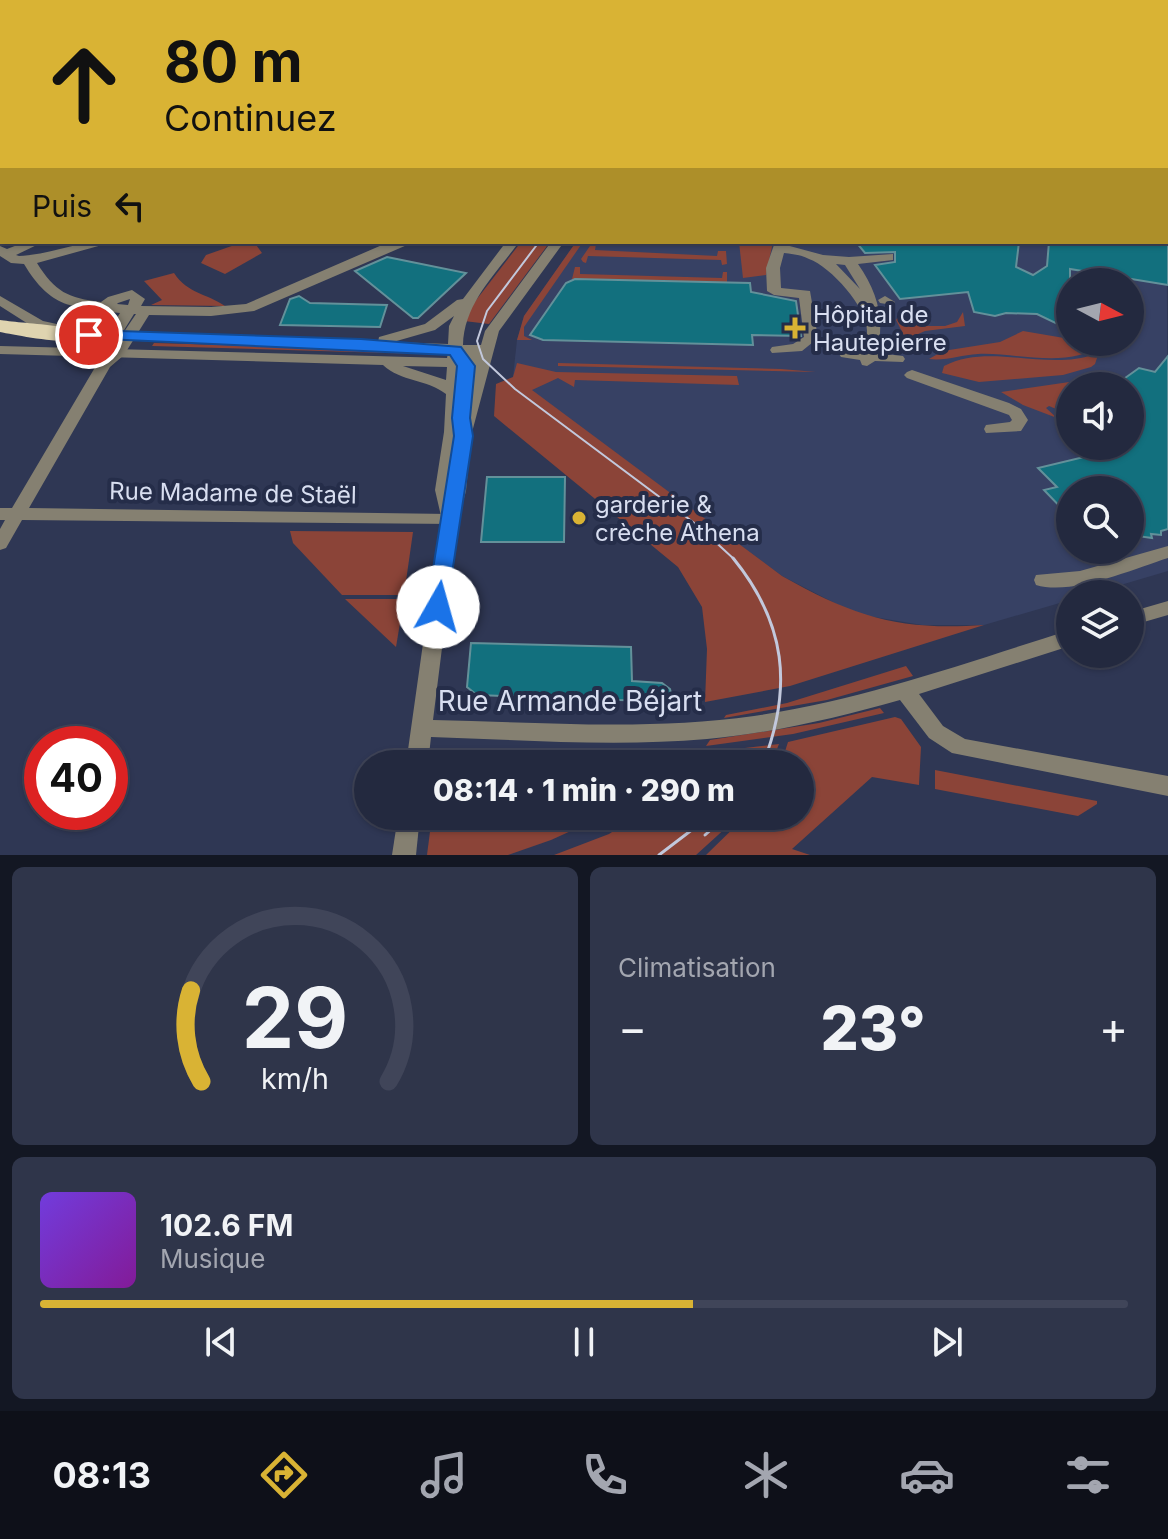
<!DOCTYPE html>
<html lang="fr">
<meta charset="utf-8">
<style>
body{margin:0;font-family:Inter,sans-serif;background:#2f354a;color:#f1f3f6;height:100vh;display:flex;flex-direction:column;font-size:30px;white-space:nowrap}
*{box-sizing:border-box;margin:0}
p{font-size:26px;color:#a3a6b0}
.icon{flex:none;width:44px;height:44px;fill:none;stroke:currentColor;stroke-width:2;stroke-linecap:round;stroke-linejoin:round}
.map{position:relative;height:855px;overflow:hidden}
.panel{display:flex;flex-direction:column;gap:12px;padding:12px;background:#131723;flex:1}
.panel>*{flex:none}
.guide{position:absolute;left:0px;top:0px;width:1168px;height:244px;box-shadow:0 2px 6px #0004,0 0 0 2px #404559;background:#d9b334;color:#111;overflow:hidden}
.needle{width:52px;rotate:97deg}
.buttons{position:absolute;left:1056px;top:268px;display:grid;gap:16px}
.buttons a{display:grid;place-items:center;width:88px;height:88px;border-radius:50%;background:#23293f;box-shadow:0 2px 6px #0004,0 0 0 2px #404559;font-size:40px}
.speed{position:absolute;left:24px;top:726px;display:flex;gap:16px;font-size:40px;font-weight:700;text-align:center}
.speed>*{display:grid;place-content:center;width:104px;height:104px;border-radius:50%;background:#23293f;box-shadow:0 2px 6px #0004,0 0 0 2px #404559;line-height:1}
.speed .limit{border:12px solid #d22;background:#fff;color:#111}
.pin{position:absolute;display:grid;place-items:center;width:68px;height:68px;color:#fff;margin:-34px;border:4px solid #fff;border-radius:50%;box-shadow:0 2px 8px #0007}
.me{position:absolute;width:88px;margin:-44px;rotate:7deg;stroke-linejoin:round;filter:drop-shadow(0 0 6px #0008)}
.turn{display:flex;align-items:center;gap:28px;height:168px;padding:0 32px;font-size:36px}
.turn .icon{width:104px;height:104px;stroke-width:2.5}
.turn b{display:block;font-size:56px;line-height:68px}
.then{display:flex;align-items:center;height:76px;padding:0 32px;background:#0003;gap:16px;font-size:30px}
.big{font-size:60px;font-weight:800;line-height:1.1}
.panel .card{flex:1;display:flex;flex-direction:column;justify-content:center;gap:12px;min-width:0;padding:0 28px;border-radius:12px;background:#2f354a}
.panel .dial{align-items:center;gap:0}
.dial svg{height:208px;overflow:visible;fill:none;stroke:#404559;stroke-width:7;stroke-linecap:round;text-anchor:middle}
.dial text{fill:#f1f3f6;stroke:none}
.song{display:flex;align-items:center;gap:24px}
.cover{width:96px;height:96px;border-radius:12px;background:linear-gradient(135deg,hsl(260 70% 55%),hsl(290 70% 35%))}
.played{height:8px;border-radius:4px;background:linear-gradient(90deg,#d9b334 60%,#404559 60%)}
.keys{display:flex;justify-content:space-around;direction:ltr}
.heat{display:flex;justify-content:space-between;align-items:center;font-size:44px;direction:ltr}
.panel .tiles{flex:1;display:grid;gap:12px;grid-template-columns:1fr 1fr}
.card:last-child{grid-column:span 2}
.trip{position:absolute;left:354px;top:750px;width:460px;height:80px;border-radius:40px;background:#23293f;box-shadow:0 2px 6px #0004,0 0 0 2px #404559;font-weight:800;line-height:80px;text-align:center}
.dock{display:flex;height:128px;justify-content:space-around;align-items:center;background:#0e1019;color:#a3a6b0}
.dock .icon{width:56px;height:56px}
.dock .selected{color:#d9b334}
.dock b{font-size:36px;color:#f1f3f6}
.map>svg:first-child{display:block}
.built{fill:#374164;fill-rule:evenodd}
.green{fill:#8b4438}
.building{fill:#12707e;stroke:#63919a;stroke-width:2}
.lines{fill:none;stroke-linecap:round;stroke-linejoin:round}
.pedestrian{fill:#858071;fill-rule:evenodd}
.minor{fill:#858071;fill-rule:evenodd}
.tertiary{fill:#858071;fill-rule:evenodd}
.trunk{fill:#dfd4b0;fill-rule:evenodd}
.tram-far1{stroke:#c2c8dc;stroke-width:2}
.tram{stroke:#c2c8dc;stroke-width:3}
.route{fill:#1a73e8;stroke:#114b97;stroke-width:2}
.poi-dot{fill:#d9b334;stroke:#252d49;stroke-width:3}
.labels{text-anchor:middle;dominant-baseline:central;stroke-width:8;stroke-linejoin:round;paint-order:stroke}
.poi-label{font-size:24px;fill:#d8def0;stroke:#252d49;text-anchor:start}
.street-label{font-size:24px;fill:#d8def0;stroke:#252d49}
.near-street-label{font-size:28px;fill:#d8def0;stroke:#252d49}
</style>
<div class="map">
<svg width="1168" height="855" viewBox="0 0 1168 855">
<rect width="100%" height="100%" fill="#2f3754"/>
<path class="built" d="M 1166,41 L 1168,571 L 1090,594 L 1070,594 L 1070,600 L 984,625 L 922,625 L 856,614 L 782,576 L 513,377 L 517,340 L 524,316 L 576,242 L 1166,242 ZM 1070,282 L 1130,282 L 1130,342 L 1070,342 ZM 1070,386 L 1130,386 L 1130,446 L 1070,446 ZM 1070,490 L 1130,490 L 1130,550 L 1070,550 Z"/>
<g class="green">
<path d="M 243,242 L 254,242 L 262,253 L 225,274 L 201,263 L 206,255 Z"/>
<path d="M 521,242 L 550,242 L 489,324 L 464,321 L 470,308 Z"/>
<path d="M 576,242 L 583,242 L 524,327 L 524,336 L 532,340 L 517,340 L 524,316 Z"/>
<path d="M 739,242 L 773,242 L 766,275 L 743,278 Z"/>
<path d="M 592,243 L 596,244 L 595,250 L 717,256 L 718,251 L 726,251 L 727,264 L 722,265 L 721,260 L 588,256 L 586,263 L 583,262 L 581,259 Z"/>
<path d="M 575,267 L 580,267 L 580,274 L 722,278 L 723,272 L 727,272 L 727,282 L 572,279 Z"/>
<path d="M 174,273 C 188,294 206,293 225,306 L 151,305 L 162,300 L 144,281 Z"/>
<path d="M 963,312 L 965,326 L 925,331 L 909,338 L 918,344 L 909,345 L 896,320 L 900,314 L 925,321 L 926,326 L 945,326 L 957,322 Z"/>
<path d="M 1023,331 L 1070,339 L 1070,342 L 1105,342 C 1070,371 1018,352 978,354 C 961,355 946,361 929,359 L 943,351 L 1000,342 Z"/>
<path d="M 154,343 L 398,350 L 421,351 L 420,354 L 152,346 Z"/>
<path d="M 1095,354 L 1098,355 L 1095,364 L 1091,367 L 1063,375 L 979,382 L 942,373 L 944,366 C 990,342 1047,372 1095,354 Z"/>
<path d="M 517,363 L 556,372 L 737,376 L 739,385 L 575,380 L 574,387 L 558,378 L 532,390 L 782,576 C 855,617 900,631 984,625 L 790,686 L 705,702 L 707,649 L 702,607 L 678,567 L 494,416 L 496,384 L 513,377 Z"/>
<path d="M 558,363 L 781,369 L 816,372 L 558,366 Z"/>
<path d="M 1097,378 L 1107,382 L 1100,386 L 1070,386 L 1070,415 L 1049,406 L 1046,408 L 1057,418 L 1023,405 L 1001,392 Z"/>
<path d="M 290,531 L 413,532 L 404,595 L 342,595 L 293,543 Z"/>
<path d="M 345,599 L 404,599 L 396,647 Z"/>
<path d="M 906,666 L 913,676 L 827,700 L 724,718 L 726,715 L 787,703 Z"/>
<path d="M 880,708 L 884,713 L 793,734 L 706,746 L 710,740 L 819,723 Z"/>
<path d="M 895,717 L 901,719 L 921,747 L 919,785 L 872,777 L 792,849 L 810,855 L 706,855 L 746,816 L 800,816 L 800,764 L 781,764 L 788,742 Z"/>
<path d="M 779,744 L 771,764 L 694,764 L 702,753 Z"/>
<path d="M 684,755 L 676,764 L 504,764 L 505,757 L 580,759 Z"/>
<path d="M 935,770 L 1097,801 L 1097,804 L 1078,816 L 935,789 Z"/>
<path d="M 432,816 L 604,816 L 551,840 L 508,855 L 427,855 Z"/>
<path d="M 636,816 L 739,816 L 696,855 L 554,855 L 609,834 Z"/>
</g>
<g class="building">
<path d="M 856,242 L 1019,242 L 1016,267 L 1033,275 L 1047,266 L 1049,242 L 1168,242 L 1168,285 L 1070,269 L 1070,330 L 1037,314 L 1006,313 L 995,316 L 974,312 L 968,292 L 900,299 L 875,265 L 895,262 L 895,252 L 865,253 Z"/>
<path d="M 387,257 L 466,273 L 418,318 L 413,318 L 355,271 Z"/>
<path d="M 575,279 L 750,283 L 751,292 L 796,301 L 801,336 L 752,335 L 753,345 L 543,340 L 530,335 L 566,283 Z"/>
<path d="M 299,296 L 310,303 L 387,305 L 380,327 L 280,325 L 290,299 Z"/>
<path d="M 1168,356 L 1168,529 L 1161,531 L 1161,535 L 1151,534 L 1152,538 L 1130,535 L 1130,490 L 1115,490 L 1107,482 L 1070,490 L 1070,517 L 1044,490 L 1057,487 L 1038,468 L 1130,446 L 1130,386 L 1114,386 L 1139,368 L 1155,372 Z"/>
<path d="M 487,477 L 565,477 L 564,542 L 481,542 Z"/>
<path d="M 471,643 L 631,647 L 632,681 L 662,683 L 670,689 L 673,702 L 477,695 L 467,687 Z"/>
</g>
<g class="lines">
<g class="pedestrian">
<path d="M 775,242 L 787,242 L 786,245 L 823,255 L 849,257 L 893,254 L 893,260 L 858,264 C 878,293 885,319 877,353 L 903,356 L 905,359 L 903,362 L 875,361 L 867,366 L 862,365 L 860,360 L 841,357 L 839,354 L 841,351 L 862,351 C 864,346 867,338 867,332 C 868,308 831,267 809,259 C 802,255 793,254 784,253 L 780,268 L 781,288 L 810,291 L 818,338 L 802,351 L 772,353 L 770,350 L 772,347 L 793,344 L 804,337 L 799,298 L 774,295 L 767,291 L 766,268 ZM 836,264 L 845,265 L 860,289 Z"/>
<path d="M 885,296 L 895,302 L 893,305 L 880,303 L 878,300 Z"/>
</g>
<g class="minor">
<path d="M 486,0 L 498,0 L 499,2 L 487,2 Z"/>
<path d="M 588,0 L 600,0 L 601,2 L 589,2 Z"/>
<path d="M 1168,18 L 1168,24 L 1166,25 L 1166,19 Z"/>
<path d="M 25,242 L 43,242 L 16,255 L 19,256 C 48,255 74,242 103,242 L 102,245 L 37,263 C 55,292 68,298 101,302 L 108,297 L 132,290 L 145,299 L 141,306 L 211,307 L 246,304 L 382,245 L 394,242 L 414,242 L 254,311 L 211,316 L 149,315 L 124,355 L 110,367 L 29,508 L 449,514 L 455,516 L 458,520 L 455,524 L 22,520 L 6,548 L 0,550 L 0,529 L 5,520 L 0,520 L 0,508 L 12,508 L 97,364 L 96,352 L 120,313 C 72,307 51,309 24,264 L 11,263 L 0,256 L 0,246 L 7,249 ZM 130,299 L 128,305 L 117,304 L 118,303 ZM 134,314 L 136,314 L 111,351 Z"/>
<path d="M 912,370 L 1009,403 L 1021,409 L 1028,420 L 1021,431 L 986,433 L 984,429 L 986,425 L 1010,422 L 1012,420 L 1009,415 L 907,378 L 904,375 L 907,372 Z"/>
<path d="M 1168,546 L 1168,558 C 1133,569 1072,596 1036,585 L 1034,580 L 1036,575 L 1080,571 Z"/>
</g>
<g class="tertiary">
<path d="M 660,0 L 673,0 L 674,2 L 661,2 Z"/>
<path d="M 1042,0 L 1056,0 L 1057,2 L 1043,2 Z"/>
<path d="M 1063,0 L 1077,0 L 1078,2 L 1064,2 Z"/>
<path d="M 1166,33 L 1168,34 L 1168,40 L 1166,39 Z"/>
<path d="M 0,113 L 2,113 L 0,121 Z"/>
<path d="M 506,242 L 519,242 C 496,274 464,303 463,345 L 481,345 L 485,331 L 551,242 L 564,242 L 499,331 L 471,436 L 466,491 L 458,520 L 433,720 C 540,722 648,731 754,716 C 862,700 966,663 1070,630 L 1070,646 L 919,694 L 943,726 L 965,739 L 1168,776 L 1168,796 L 952,753 L 929,738 L 900,700 C 837,718 772,733 707,739 C 616,747 523,740 431,737 L 428,764 L 406,764 L 441,516 L 435,490 L 444,432 L 446,394 C 427,379 401,382 383,365 L 0,354 L 0,346 L 447,358 L 448,353 L 89,339 L 33,327 L 0,306 L 0,296 L 43,321 L 89,331 L 378,342 L 379,337 L 425,324 L 457,300 L 463,299 ZM 454,316 L 449,326 L 448,344 L 393,342 L 435,330 ZM 403,366 L 447,367 L 446,380 Z"/>
<path d="M 1168,601 L 1168,615 L 1130,626 L 1130,612 Z"/>
<path d="M 398,816 L 420,816 L 416,855 L 392,855 Z"/>
</g>
<g class="trunk">
<path d="M 92,0 L 106,0 L 91,2 Z"/>
<path d="M 131,0 L 146,0 L 130,2 Z"/>
<path d="M 184,0 L 199,0 L 183,2 Z"/>
<path d="M 0,61 L 2,61 L 0,70 Z"/>
<path d="M 0,81 L 2,81 L 0,90 Z"/>
<path d="M 0,320 C 18,323 91,327 99,335 C 85,349 20,336 0,332 Z"/>
</g>
<g class="tram-far1">
<path d="M 682,0 L 685,2"/>
<path d="M 539,242 L 487,311 L 477,341 L 483,359 L 515,389 L 697,525 L 735,560"/>
</g>
<g class="tram">
<path d="M 733,558 C 786,623 793,687 763,764"/>
<path d="M 705,835 L 726,816"/>
<path d="M 659,855 L 710,816"/>
</g>
</g>
<path class="route" d="M 89,330 L 361,339 L 461,347 L 475,366 L 470,418 L 473,436 L 446,613 L 430,613 L 427,607 L 454,436 L 452,418 L 457,366 L 450,355 L 83,338 L 80,335 L 83,331 Z"/>
<g class="poi-dot">
<path d="M791 316h8v8h8v8h-8v8h-8v-8h-8v-8h8z"/>
<circle cx="579" cy="518" r="8"/>
</g>
<g class="labels">
<g class="poi-label">
<text x="813" y="314">Hôpital de<tspan x="813" dy="28">Hautepierre</tspan></text>
<text x="595" y="504">garderie &amp;<tspan x="595" dy="28">crèche Athena</tspan></text>
</g>
<g class="street-label">
<text transform="translate(233 493) rotate(1)">Rue Madame de Staël</text>
</g>
<g class="near-street-label">
<text x="570" y="701">Rue Armande Béjart</text>
</g>
</g>
</svg>
<div class="buttons">
<a><svg class="needle" viewBox="-14 -14 28 28"><path d="M0-13l5 13h-10z" fill="#e53935"/><path d="M0 13l5-13h-10z" fill="#a3a6b0"/></svg></a>
<a><svg class="icon" aria-label="sound" viewBox="0 0 24 24"><path d="M4 9h4l5-4v14l-5-4H4zM17 9q2 3 0 6"/></svg></a>
<a><svg class="icon" aria-label="search" viewBox="0 0 24 24"><circle cx="10" cy="10" r="6"/><path d="M15 15l6 6"/></svg></a>
<a><svg class="icon" aria-label="layers" viewBox="0 0 24 24"><path d="M12 4l9 5-9 5-9-5zM3 14l9 5 9-5"/></svg></a>
</div>
<div class="speed"><div class="limit">40</div></div>
<div class="pin" style="left:89px;top:335px;background:#d93025"><svg class="icon" aria-label="arrive" viewBox="0 0 24 24"><path d="M6 21V4h12l-3 4 3 4H6"/></svg></div>
<svg class="me" style="left:438px;top:607px" viewBox="-20 -20 40 40"><circle r="19" fill="#fff"/><path d="M0-13L10 11 0 6-10 11z" fill="#1a73e8"/></svg>
<div class="trip">08:14 · 1 min · 290 m</div>
<div class="guide">
<div class="turn"><svg class="icon" aria-label="ahead" viewBox="0 0 24 24"><path d="M12 20V5M6 11l6-6 6 6"/></svg><div><b>80 m</b>Continuez</div></div>
<div class="then">Puis<svg class="icon" aria-label="left" viewBox="0 0 24 24"><path d="M17 20v-9H6M10 6l-5 5 5 5"/></svg></div>
</div>
</div>
<section class="panel">
<div class="tiles">
<div class="card dial"><svg viewBox="0 0 100 80">
<path d="M14 69A42 42 0 1 1 86 69"/>
<path d="M14 69A42 42 0 0 1 10 34" stroke="#d9b334"/>
<text x="50" y="56" font-size="32" font-weight="700">29</text>
<text x="50" y="72" font-size="11">km/h</text>
</svg></div>
<div class="card"><p>Climatisation</p>
<div class="heat"><a>−</a><b class="big">23°</b><a>+</a></div>
</div>
<div class="card">
<div class="song"><i class="cover"></i><div><b>102.6 FM</b><p>Musique</p></div></div>
<div class="played"></div>
<div class="keys"><svg class="icon" aria-label="previous" viewBox="0 0 24 24"><path d="M18 5L8 12l10 7zM5 5v14"/></svg><svg class="icon" aria-label="pause" viewBox="0 0 24 24"><path d="M8 5v14M16 5v14"/></svg><svg class="icon" aria-label="next" viewBox="0 0 24 24"><path d="M6 5l10 7-10 7zM19 5v14"/></svg></div>
</div>
</div>
</section>
<nav class="dock">
<b>08:13</b>
<svg class="icon selected" aria-label="directions" viewBox="0 0 24 24"><path d="M12 3l9 9-9 9-9-9zM9 14v-3h6M13 9l2 2-2 2"/></svg>
<svg class="icon" aria-label="music" viewBox="0 0 24 24"><path d="M9 18V5l10-2v13"/><circle cx="6" cy="18" r="3"/><circle cx="16" cy="16" r="3"/></svg>
<svg class="icon" aria-label="phone" viewBox="0 0 24 24"><path d="M5 4h4l2 5-3 2q2 4 5 5l2-3 5 2v4C11 20 4 13 5 4z"/></svg>
<svg class="icon" aria-label="climate" viewBox="0 0 24 24"><path d="M12 3v18M4 7l16 10M4 17L20 7"/></svg>
<svg class="icon" aria-label="car" viewBox="0 0 24 24"><path d="M5 17H2v-5l4-1 3-4h7l3 4 3 1v5h-3M9 17h6M6 11h13"/><circle cx="7" cy="17" r="2"/><circle cx="17" cy="17" r="2"/></svg>
<svg class="icon" aria-label="filters" viewBox="0 0 24 24"><path d="M4 7h16M4 17h16"/><circle cx="9" cy="7" r="2"/><circle cx="15" cy="17" r="2"/></svg>
</nav>
